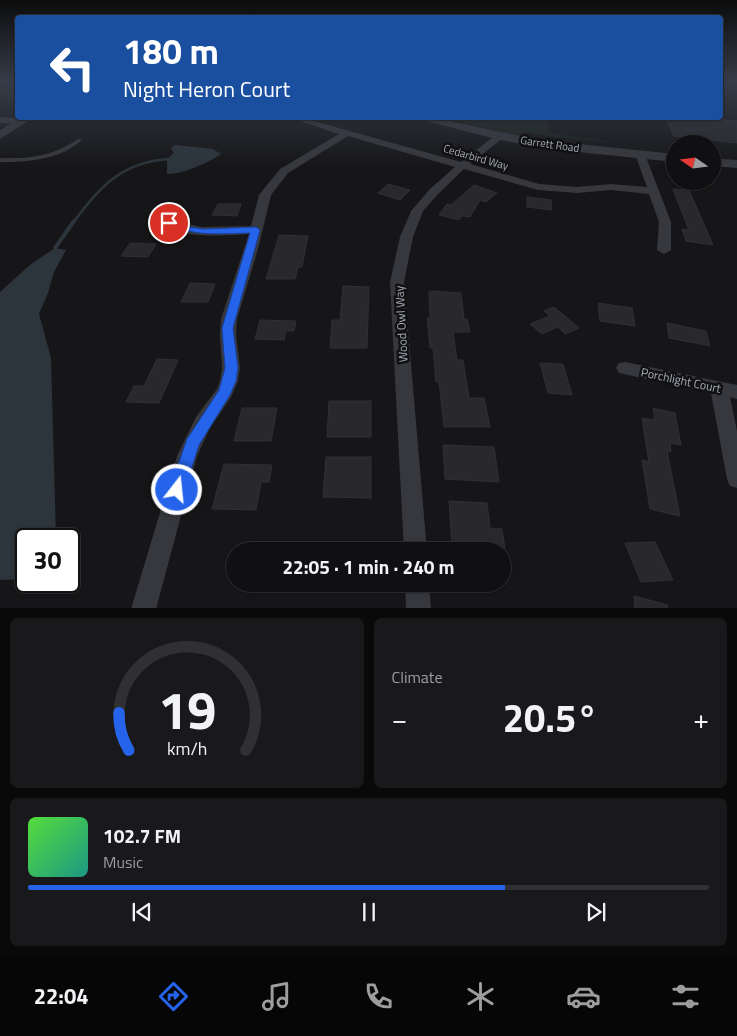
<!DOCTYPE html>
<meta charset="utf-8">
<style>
body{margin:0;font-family:"Titillium Web",sans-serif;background:#19191b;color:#f1f3f6;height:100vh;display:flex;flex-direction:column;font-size:19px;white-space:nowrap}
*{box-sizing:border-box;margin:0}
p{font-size:16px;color:#9c9d9f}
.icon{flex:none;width:28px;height:28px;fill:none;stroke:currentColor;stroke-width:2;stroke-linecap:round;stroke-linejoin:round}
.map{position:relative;height:608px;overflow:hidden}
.side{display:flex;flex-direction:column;gap:10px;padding:10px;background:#09090a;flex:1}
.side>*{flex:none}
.hud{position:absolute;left:15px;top:15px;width:708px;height:105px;border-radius:5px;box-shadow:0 1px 4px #0004,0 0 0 1px #303032;background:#1a4fa0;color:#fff;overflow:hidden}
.needle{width:32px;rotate:284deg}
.tools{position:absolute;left:666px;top:135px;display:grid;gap:10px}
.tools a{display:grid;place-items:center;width:55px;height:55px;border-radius:50%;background:#101012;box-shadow:0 1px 4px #0004,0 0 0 1px #303032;font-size:25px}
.speed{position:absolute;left:15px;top:528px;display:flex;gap:10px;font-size:25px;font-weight:700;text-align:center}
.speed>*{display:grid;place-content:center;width:65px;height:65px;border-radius:50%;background:#101012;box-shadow:0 1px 4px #0004,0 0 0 1px #303032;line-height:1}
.speed .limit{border:2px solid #111;border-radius:8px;background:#fff;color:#111}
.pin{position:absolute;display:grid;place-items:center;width:42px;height:42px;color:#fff;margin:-21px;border:2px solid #fff;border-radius:50%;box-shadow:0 1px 5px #0007}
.me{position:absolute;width:55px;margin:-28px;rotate:16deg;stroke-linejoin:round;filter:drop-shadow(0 0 4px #0008)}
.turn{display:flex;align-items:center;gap:18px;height:105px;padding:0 25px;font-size:22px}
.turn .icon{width:65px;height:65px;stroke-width:2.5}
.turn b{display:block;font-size:35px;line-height:42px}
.big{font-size:38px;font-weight:700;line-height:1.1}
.side .tile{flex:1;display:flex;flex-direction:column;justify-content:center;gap:8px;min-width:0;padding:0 18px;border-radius:8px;background:#19191b}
.side .dial{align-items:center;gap:0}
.dial svg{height:130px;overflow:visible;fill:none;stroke:#303032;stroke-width:7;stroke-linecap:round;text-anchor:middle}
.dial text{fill:#f1f3f6;stroke:none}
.song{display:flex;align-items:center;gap:15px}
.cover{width:60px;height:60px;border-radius:8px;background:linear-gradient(135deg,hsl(110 70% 55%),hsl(170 70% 35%))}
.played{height:5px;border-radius:2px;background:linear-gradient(90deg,#2563eb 70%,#303032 70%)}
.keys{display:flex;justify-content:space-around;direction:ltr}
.heat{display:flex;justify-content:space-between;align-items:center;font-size:28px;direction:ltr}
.side .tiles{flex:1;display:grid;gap:10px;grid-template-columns:1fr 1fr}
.tile:last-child{grid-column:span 2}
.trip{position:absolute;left:226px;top:542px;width:285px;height:50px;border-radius:25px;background:#101012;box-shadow:0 1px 4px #0004,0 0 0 1px #303032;font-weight:700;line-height:50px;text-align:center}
.tab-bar{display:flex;height:80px;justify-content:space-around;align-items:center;background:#060607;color:#9c9d9f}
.tab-bar .icon{width:35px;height:35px}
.tab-bar .selected{color:#2563eb}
.tab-bar b{font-size:22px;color:#f1f3f6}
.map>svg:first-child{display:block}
.green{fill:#1c231d}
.water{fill:#2c353c}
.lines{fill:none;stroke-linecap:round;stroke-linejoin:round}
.stream-far1{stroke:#2c353c;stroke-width:2.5}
.stream{stroke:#2c353c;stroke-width:4}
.building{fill:#29292c;stroke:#303034}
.service{fill:#37383d;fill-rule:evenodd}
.minor{fill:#37383d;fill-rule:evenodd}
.tertiary{fill:#37383d;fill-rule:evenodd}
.route{fill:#2563eb;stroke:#184099}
.labels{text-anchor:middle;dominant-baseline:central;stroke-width:5;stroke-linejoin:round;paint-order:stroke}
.far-street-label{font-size:11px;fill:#a8adb8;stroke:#111113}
.street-label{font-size:12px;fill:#a8adb8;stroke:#111113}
</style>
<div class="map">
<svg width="737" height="609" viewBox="0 0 737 609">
<rect width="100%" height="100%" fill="#161618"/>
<g class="green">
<path d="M 0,82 L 17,82 L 17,100 L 0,99 Z"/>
<path d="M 441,118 L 548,118 L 548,131 L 555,134 L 618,143 L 554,137 L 525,132 L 515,135 Z"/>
</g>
<g class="water">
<path d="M 175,145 L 213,149 L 221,154 C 207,163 184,174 167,174 L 167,159 L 174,153 L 171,148 Z"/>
<path d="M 55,248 L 66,250 L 54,272 L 48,293 L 39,314 L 51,358 L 56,539 L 26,539 L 26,579 L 0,580 L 0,292 L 31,264 Z"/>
</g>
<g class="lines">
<path class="stream-far1" d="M 73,223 C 99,187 121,163 167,159"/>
<path class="stream" d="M 55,248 L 74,221"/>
</g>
<g class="building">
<path d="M 666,118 L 703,118 L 737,121 L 737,143 L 674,136 Z"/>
<path d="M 388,184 L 410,190 L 400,200 L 378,193 Z"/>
<path d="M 474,185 L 497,193 L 486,202 L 480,200 L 470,217 L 462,216 L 459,220 L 439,215 L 447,204 L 451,205 Z"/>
<path d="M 673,189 L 689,190 L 713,245 L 686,241 L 682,229 L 689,230 Z"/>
<path d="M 527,197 L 551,200 L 552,210 L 527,207 Z"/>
<path d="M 218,204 L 241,204 L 237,216 L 212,215 Z"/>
<path d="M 279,235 L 308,236 L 302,267 L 298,267 L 295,279 L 266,279 Z"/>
<path d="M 130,243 L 156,244 L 148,257 L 121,256 Z"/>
<path d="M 190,283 L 215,284 L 208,302 L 181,302 Z"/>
<path d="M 343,286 L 369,287 L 367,348 L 330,348 L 332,320 L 340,320 Z"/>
<path d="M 429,291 L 461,293 L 464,319 L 467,319 L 470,332 L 453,332 L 457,360 L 463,360 L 469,398 L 484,398 L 490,427 L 444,427 L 439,382 L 436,382 L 433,348 L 430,348 L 427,318 L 430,318 Z"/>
<path d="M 598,303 L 632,308 L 635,326 L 600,321 Z"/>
<path d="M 554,307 L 579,328 L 565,334 L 558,327 L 542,334 L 530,324 L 550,316 L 544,311 Z"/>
<path d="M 260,320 L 296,321 L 294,331 L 286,331 L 284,340 L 255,339 Z"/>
<path d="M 667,323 L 706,331 L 710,346 L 669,338 Z"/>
<path d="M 157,359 L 178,360 L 159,403 L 126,402 L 134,386 L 144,386 Z"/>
<path d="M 540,363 L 563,364 L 572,395 L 548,393 Z"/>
<path d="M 329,401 L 371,401 L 371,437 L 327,437 Z"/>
<path d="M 242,408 L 277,408 L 271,441 L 234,441 Z"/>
<path d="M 653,408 L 675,413 L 681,445 L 670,443 L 671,452 L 667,451 L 680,516 L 650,509 L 642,460 L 649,462 L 642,418 L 655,420 Z"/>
<path d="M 443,445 L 494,447 L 499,482 L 445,479 Z"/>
<path d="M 326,457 L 371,457 L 371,498 L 323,497 Z"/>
<path d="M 224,464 L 272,465 L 269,482 L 261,482 L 256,510 L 212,509 Z"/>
<path d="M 449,501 L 487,503 L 490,528 L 502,529 L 505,549 L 452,546 Z"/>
<path d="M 655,542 L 673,580 L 641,582 L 625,543 Z"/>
<path d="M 634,596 L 668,605 L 667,609 L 635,609 Z"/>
</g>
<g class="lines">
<path class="service" d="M 78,139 L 82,140 C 59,160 29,162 0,162 L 0,158 C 31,159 52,156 78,139 Z"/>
<g class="minor">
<path d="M 0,117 L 21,118 L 25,121 L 21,124 L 0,123 Z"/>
<path d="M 291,118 L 303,118 L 461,162 L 497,134 L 503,134 L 503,138 L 470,164 L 539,184 L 577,187 L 611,184 L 647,187 L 635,154 L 640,151 L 644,152 L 671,222 L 671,250 L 664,254 L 657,250 L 659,222 L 649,194 L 611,190 L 577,193 L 538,190 L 464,169 L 438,194 L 423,211 L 413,237 L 404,282 L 427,551 L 404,551 L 390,282 L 400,237 L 411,211 L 430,189 L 455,167 L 348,136 L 288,173 L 271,195 L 258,249 L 237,319 L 236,335 L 240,368 L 238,381 L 231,397 L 210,428 L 197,456 L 156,609 L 131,609 L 177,456 L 196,417 L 217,389 L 220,381 L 222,368 L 220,335 L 221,319 L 249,234 C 227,235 178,240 163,223 L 169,219 L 201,227 L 251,226 L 259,195 L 280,169 L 339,134 Z"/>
<path d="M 625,362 L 737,385 L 737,399 L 730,397 L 737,431 L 737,488 L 730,486 L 727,479 L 711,393 L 619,373 L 616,368 L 619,363 Z"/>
<path d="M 405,584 L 429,584 L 431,609 L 406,609 Z"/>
</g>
<g class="tertiary">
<path d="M 20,118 L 33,118 L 0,139 L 0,130 Z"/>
<path d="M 420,118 L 438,118 L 500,132 L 549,141 L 675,154 L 675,162 L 549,149 L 500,140 L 422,120 Z"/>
<path d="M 712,158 L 737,160 L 737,168 L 712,166 Z"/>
</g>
</g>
<linearGradient id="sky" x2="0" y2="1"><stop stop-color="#0c0c0d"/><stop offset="0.49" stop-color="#363c48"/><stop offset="1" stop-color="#363c48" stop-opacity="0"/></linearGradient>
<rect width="737" height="167" fill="url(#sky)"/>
<path class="route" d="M 169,220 L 189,227 L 204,229 L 256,227 L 260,230 L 233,328 L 238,368 L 236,381 L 230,395 L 199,445 L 183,495 L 177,498 L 171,495 L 169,490 L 187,439 L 219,390 L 225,368 L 222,328 L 250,233 C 219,234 195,236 166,225 L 165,223 Z"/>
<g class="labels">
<g class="far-street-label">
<text transform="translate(550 144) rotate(8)">Garrett Road</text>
<text transform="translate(476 157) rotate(16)">Cedarbird Way</text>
</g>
<g class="street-label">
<text transform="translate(401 324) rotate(-93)">Wood Owl Way</text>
<text transform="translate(681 380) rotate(12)">Porchlight Court</text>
</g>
</g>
</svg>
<div class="tools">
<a><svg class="needle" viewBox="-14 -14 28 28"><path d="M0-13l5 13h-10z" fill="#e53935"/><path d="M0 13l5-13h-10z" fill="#9c9d9f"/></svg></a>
</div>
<div class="speed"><div class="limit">30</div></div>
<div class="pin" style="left:169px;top:223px;background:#d93025"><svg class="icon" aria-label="arrive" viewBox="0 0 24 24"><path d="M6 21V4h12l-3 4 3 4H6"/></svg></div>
<svg class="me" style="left:177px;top:490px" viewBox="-20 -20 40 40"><circle r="17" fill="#2563eb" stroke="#fff" stroke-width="3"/><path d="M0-11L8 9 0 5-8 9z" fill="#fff"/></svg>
<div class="trip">22:05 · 1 min · 240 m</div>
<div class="hud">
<div class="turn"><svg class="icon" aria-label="left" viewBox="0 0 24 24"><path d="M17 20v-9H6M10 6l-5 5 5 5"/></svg><div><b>180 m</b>Night Heron Court</div></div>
</div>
</div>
<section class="side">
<div class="tiles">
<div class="tile dial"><svg viewBox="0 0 100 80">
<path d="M14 69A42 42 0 1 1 86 69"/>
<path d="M14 69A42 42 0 0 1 8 46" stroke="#2563eb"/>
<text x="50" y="56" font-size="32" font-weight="700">19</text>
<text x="50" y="72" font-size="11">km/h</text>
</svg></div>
<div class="tile"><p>Climate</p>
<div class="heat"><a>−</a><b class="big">20.5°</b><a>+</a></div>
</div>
<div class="tile">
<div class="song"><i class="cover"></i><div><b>102.7 FM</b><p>Music</p></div></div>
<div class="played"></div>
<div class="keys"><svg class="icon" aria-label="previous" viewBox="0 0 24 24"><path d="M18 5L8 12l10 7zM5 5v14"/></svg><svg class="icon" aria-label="pause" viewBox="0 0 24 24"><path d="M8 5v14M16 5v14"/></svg><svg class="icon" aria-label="next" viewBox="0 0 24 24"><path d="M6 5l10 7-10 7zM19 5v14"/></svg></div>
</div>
</div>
</section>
<nav class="tab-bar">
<b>22:04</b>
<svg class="icon selected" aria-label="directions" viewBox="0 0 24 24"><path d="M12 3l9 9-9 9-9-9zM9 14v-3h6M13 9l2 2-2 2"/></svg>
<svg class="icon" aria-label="music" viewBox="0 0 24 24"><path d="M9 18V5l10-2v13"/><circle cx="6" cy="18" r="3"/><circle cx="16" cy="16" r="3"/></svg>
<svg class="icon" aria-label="phone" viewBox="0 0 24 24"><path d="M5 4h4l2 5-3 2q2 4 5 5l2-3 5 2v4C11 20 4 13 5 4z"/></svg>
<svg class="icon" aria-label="climate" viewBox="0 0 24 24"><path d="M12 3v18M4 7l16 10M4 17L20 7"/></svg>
<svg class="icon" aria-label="car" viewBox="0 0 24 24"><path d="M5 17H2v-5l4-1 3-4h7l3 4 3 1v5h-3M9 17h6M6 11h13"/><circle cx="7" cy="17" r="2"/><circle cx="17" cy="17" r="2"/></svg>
<svg class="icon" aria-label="filters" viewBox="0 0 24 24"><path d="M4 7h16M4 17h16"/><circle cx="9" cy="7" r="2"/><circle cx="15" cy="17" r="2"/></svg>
</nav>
